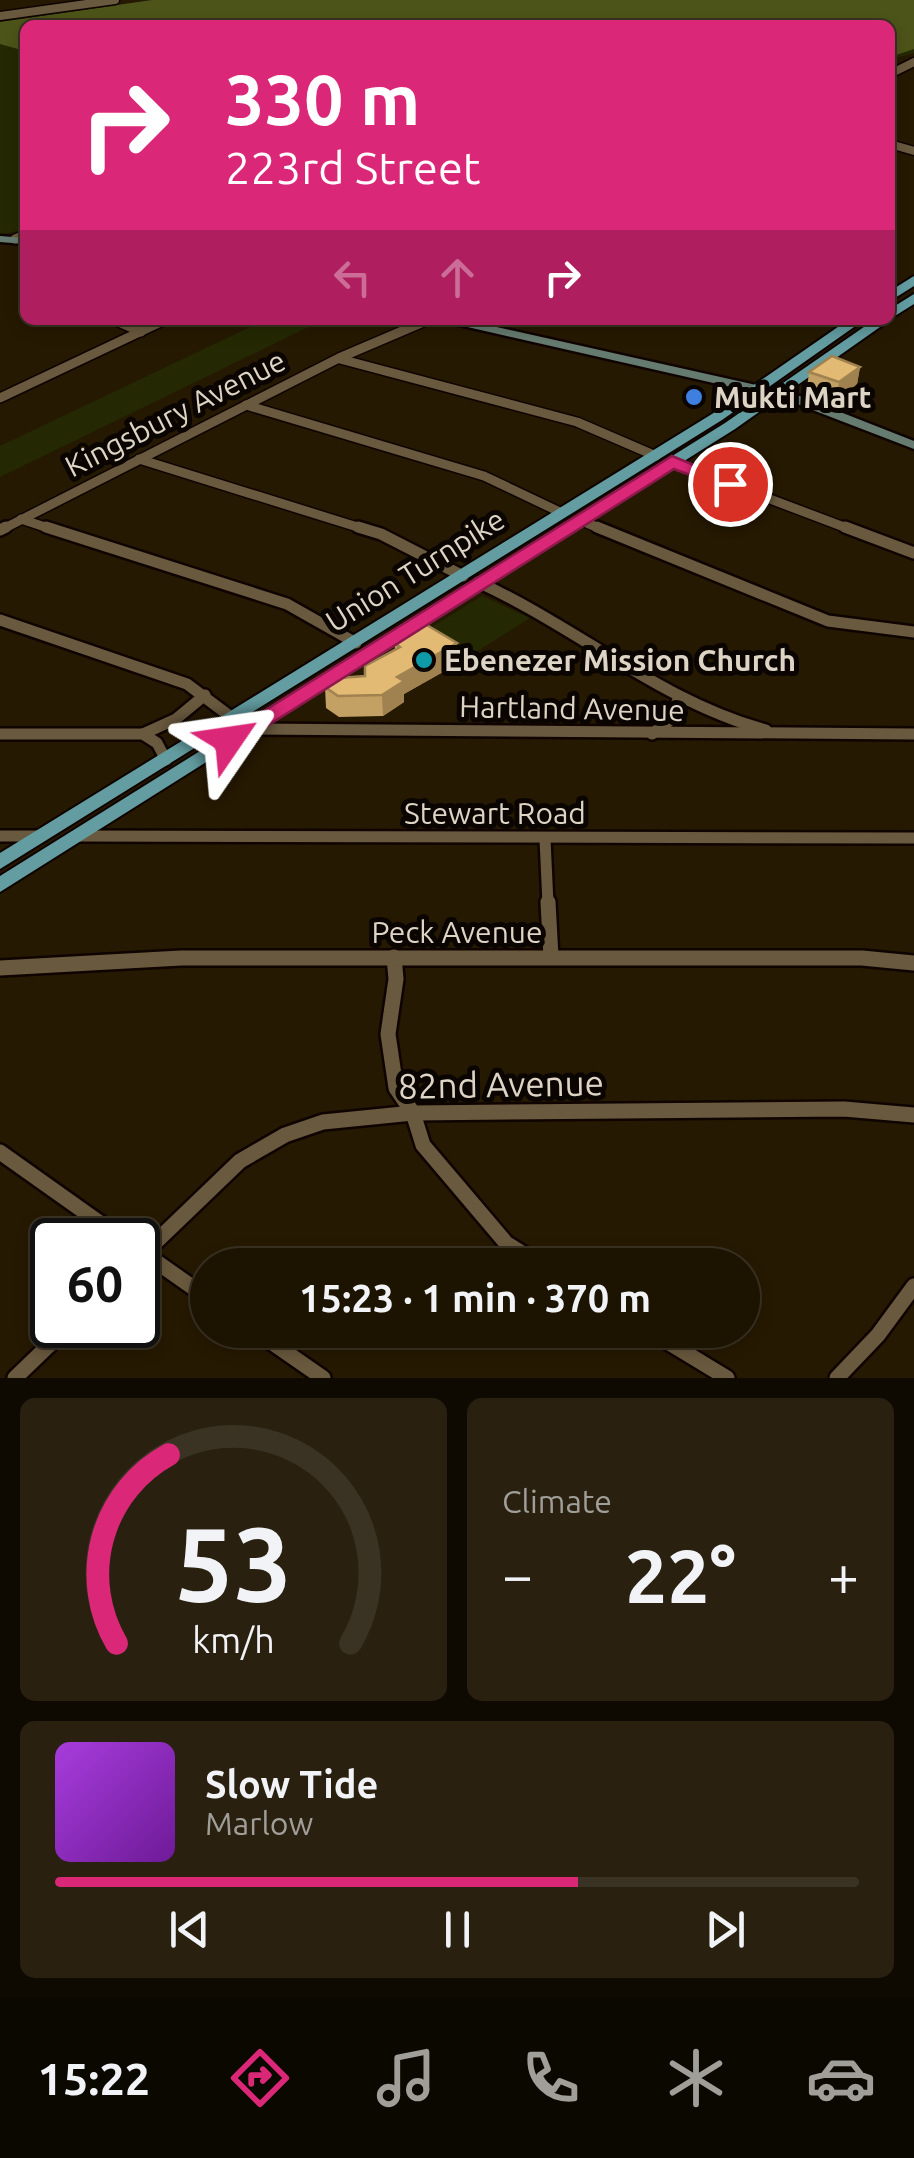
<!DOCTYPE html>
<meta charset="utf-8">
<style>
body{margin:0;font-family:Ubuntu,sans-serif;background:#292010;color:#f1f3f6;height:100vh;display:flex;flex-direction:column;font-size:38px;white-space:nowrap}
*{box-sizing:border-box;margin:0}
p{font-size:32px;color:#a09e99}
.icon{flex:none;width:55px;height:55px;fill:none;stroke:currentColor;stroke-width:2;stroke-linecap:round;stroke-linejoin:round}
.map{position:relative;height:1378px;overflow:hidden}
.drawer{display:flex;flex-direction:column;gap:20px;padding:20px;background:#0f0a01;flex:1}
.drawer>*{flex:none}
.guide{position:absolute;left:20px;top:20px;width:875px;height:305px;border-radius:15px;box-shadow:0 5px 15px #0003,0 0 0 2px #3a3223;background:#db2777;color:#fff;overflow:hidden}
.speed{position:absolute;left:30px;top:1218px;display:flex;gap:20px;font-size:50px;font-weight:700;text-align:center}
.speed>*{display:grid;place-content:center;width:130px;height:130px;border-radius:50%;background:#1c1301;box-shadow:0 5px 15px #0003,0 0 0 2px #3a3223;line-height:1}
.speed .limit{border:5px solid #111;border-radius:15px;background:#fff;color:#111}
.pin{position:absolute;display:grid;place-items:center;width:85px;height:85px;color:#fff;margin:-42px;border:5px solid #fff;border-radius:50%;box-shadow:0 2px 10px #0007}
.me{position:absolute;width:110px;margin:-55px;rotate:58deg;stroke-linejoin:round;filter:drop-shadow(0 0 8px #0008)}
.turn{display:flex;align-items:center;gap:35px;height:210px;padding:0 40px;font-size:45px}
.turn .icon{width:130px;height:130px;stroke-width:2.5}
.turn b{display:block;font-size:70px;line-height:85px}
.lanes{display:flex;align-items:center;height:95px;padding:0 40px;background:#0003;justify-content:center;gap:50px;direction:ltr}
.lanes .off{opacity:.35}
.big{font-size:75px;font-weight:600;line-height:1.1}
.drawer .tile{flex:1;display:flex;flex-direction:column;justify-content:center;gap:15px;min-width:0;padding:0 35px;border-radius:15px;background:#292010}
.drawer .dial{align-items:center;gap:0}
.dial svg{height:260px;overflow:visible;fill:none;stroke:#3a3223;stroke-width:7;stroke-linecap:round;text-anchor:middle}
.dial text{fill:#f1f3f6;stroke:none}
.song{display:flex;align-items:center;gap:30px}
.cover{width:120px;height:120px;border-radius:15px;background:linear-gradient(135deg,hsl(280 70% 55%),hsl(280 70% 35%))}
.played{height:10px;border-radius:5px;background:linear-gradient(90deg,#db2777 65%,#3a3223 65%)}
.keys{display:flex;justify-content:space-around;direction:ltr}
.heat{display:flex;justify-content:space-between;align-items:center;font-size:55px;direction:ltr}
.drawer .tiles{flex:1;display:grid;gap:20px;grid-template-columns:1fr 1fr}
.tile:last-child{grid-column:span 2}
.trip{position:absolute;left:190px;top:1248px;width:570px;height:100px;border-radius:50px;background:#1c1301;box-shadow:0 5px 15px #0003,0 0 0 2px #3a3223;font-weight:600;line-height:100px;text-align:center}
.dock{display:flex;height:160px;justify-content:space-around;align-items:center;background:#0b0800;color:#a09e99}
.dock .icon{width:70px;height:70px}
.dock .current{color:#db2777}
.dock b{font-size:45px;color:#f1f3f6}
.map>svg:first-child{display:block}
.green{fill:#242903}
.forest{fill:#4d5419}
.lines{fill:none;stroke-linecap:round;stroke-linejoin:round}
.street-far3-casing{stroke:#0f0400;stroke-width:11}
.street-far2-casing{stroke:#0f0400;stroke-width:12}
.street-far1-casing{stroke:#0f0400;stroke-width:16}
.street-casing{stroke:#0f0400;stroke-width:20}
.secondary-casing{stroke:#0f0400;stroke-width:5}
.primary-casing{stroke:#0f0400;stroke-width:4}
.street-far3{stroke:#69593e;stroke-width:8}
.street-far2{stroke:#69593e;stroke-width:9}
.street-far1{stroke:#69593e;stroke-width:11}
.street{stroke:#69593e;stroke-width:15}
.secondary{fill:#667b70;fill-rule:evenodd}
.primary{fill:#639da1;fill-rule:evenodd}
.wall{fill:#c3a063}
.shaded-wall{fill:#9f8250}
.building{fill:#e3ba73;stroke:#9f8250;stroke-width:2.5}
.route{fill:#db2777;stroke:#8e194d;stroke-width:2.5}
.shop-dot{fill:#3f7fe0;stroke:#0a0501;stroke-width:4}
.culture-dot{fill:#0f9aa8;stroke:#0a0501;stroke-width:4}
.labels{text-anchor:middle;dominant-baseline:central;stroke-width:10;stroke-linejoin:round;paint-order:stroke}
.poi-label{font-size:30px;font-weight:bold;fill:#ddd4c5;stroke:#0a0501;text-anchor:start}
.street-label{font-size:30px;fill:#ddd4c5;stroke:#0a0501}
.near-street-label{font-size:35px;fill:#ddd4c5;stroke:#0a0501}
</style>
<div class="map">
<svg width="914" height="1378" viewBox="0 0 914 1378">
<rect width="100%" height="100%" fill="#261901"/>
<g class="green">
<path d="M 152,0 L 914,0 L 914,53 L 890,60 L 890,25 L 25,25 L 25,229 L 0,235 L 0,22 Z"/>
<path d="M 265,320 L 323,320 L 0,477 L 0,446 Z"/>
<path d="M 482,596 L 530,618 L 457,664 L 414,638 Z"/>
</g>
<path class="forest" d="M 152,0 L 914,0 L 914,49 L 890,57 L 890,25 L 25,25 L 25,51 L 0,44 L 0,22 Z"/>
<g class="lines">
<defs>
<g id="street-far3">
<path d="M 0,16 L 115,0"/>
<path d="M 890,74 L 914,62"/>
<path d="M 890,144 L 914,151"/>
</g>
<g id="street-far2">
<path d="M 15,239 L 25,235"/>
<path d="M 114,320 L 141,332"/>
<path d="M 340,359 L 577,422 L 656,456"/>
<path d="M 0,398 L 165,320"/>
<path d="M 246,405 L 484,476 L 562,513"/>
<path d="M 139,459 L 367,530"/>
<path d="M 672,462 L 852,530"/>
<path d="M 21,519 L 54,530"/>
<path d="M 580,520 L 603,530"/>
<path d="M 1,530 L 339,358 L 428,320"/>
</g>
<g id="street-far1">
<path d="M 46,527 L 287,604 L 356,643"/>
<path d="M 358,527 L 381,534 L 463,576"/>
<path d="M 597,527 L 828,621 L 914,632"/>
<path d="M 845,527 L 914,553"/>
<path d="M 0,530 L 6,527"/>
<path d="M 478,582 C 576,627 662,702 766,730"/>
<path d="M 0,620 L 187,684 L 247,729 L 914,734"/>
<path d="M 0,734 L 143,734 L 157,743 L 166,760"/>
<path d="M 143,734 L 176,719 L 205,695"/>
<path d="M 652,734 L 672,719 L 678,699"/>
<path d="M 0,836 L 41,836"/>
<path d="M 78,836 L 914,838"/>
<path d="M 545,839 L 548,904"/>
</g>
<g id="street">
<path d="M 548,902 L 551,957"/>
<path d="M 394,957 L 396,979 L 388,1034 L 396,1088 L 413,1113 L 423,1145 L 506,1243 L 541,1265"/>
<path d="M 0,968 L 181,958 L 862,958 L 914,963"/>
<path d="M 0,1152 L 124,1240"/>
<path d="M 138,1249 L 208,1298"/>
<path d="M 138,1259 L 240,1161 L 285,1135 L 323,1122 L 413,1113 L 844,1109 L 914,1115"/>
<path d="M 254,1330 L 323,1378"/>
<path d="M 648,1330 L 727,1378"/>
<path d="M 15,1378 L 70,1325"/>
<path d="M 837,1378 L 878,1335 L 914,1286"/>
</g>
<g id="secondary">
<path d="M 0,236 L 25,238 L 25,244 L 0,242 Z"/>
<path d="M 444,320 L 465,320 L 792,393 L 914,441 L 914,449 L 784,399 L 450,323 Z"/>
</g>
<g id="primary">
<path d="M 914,276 L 914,286 L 890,301 L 890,291 Z"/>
<path d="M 914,294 L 914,304 L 890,319 L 890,309 Z"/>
<path d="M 848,320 L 864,320 L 722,420 L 0,869 L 0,853 L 712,414 Z"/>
<path d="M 874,320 L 890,320 L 735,429 L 0,892 L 0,876 L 725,423 Z"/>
</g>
</defs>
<use href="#street-far3" class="street-far3-casing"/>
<use href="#street-far2" class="street-far2-casing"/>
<use href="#street-far1" class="street-far1-casing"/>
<use href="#street" class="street-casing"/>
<use href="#secondary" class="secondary-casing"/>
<use href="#primary" class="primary-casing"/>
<use href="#street-far3" class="street-far3"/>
<use href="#street-far2" class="street-far2"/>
<use href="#street-far1" class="street-far1"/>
<use href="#street" class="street"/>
<use href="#secondary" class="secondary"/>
<use href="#primary" class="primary"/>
</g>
<g class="wall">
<path d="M 860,367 L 857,384 L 836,400 L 807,389 L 809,372 Z"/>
<path d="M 394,638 L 457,664 L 404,694 L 404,702 L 383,716 L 339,717 L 326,708 L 325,687 L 365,676 L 395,650 Z"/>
</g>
<g class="shaded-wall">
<path d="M 860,367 L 857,384 L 836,400 L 839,382 Z"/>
<path d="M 457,643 L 457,664 L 404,694 L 404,702 L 383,716 L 382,695 L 397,677 Z"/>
</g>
<g class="building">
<path d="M 832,356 L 860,367 L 839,382 L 809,372 Z"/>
<path d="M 420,621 L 457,643 L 397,677 L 404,681 L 382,695 L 338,696 L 325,687 L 339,678 L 365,676 L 365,666 L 400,647 L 396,644 L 401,640 L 394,638 Z"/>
</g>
<path class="route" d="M 672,456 L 740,484 L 730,490 L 674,469 L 237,745 L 221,745 L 217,740 Z"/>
<circle class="shop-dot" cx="694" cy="397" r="10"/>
<circle class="culture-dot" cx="424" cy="660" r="10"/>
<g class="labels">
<g class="poi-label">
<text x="714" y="397">Mukti Mart</text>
<text x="444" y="660">Ebenezer Mission Church</text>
</g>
<g class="street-label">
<text transform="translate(175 413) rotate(-27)">Kingsbury Avenue</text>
<text transform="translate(415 570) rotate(-32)">Union Turnpike</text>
<text transform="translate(572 708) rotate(1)">Hartland Avenue</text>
<text x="495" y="813">Stewart Road</text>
<text x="457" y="932">Peck Avenue</text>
</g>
<g class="near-street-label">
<text transform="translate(501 1084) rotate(-1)">82nd Avenue</text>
</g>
</g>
</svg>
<div class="speed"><div class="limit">60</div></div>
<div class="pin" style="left:730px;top:484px;background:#d93025"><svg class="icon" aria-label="arrive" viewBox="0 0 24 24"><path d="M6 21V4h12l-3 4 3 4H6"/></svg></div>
<svg class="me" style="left:229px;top:740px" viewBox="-20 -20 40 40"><path d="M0-17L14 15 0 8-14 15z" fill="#db2777" stroke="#fff" stroke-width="4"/></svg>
<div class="trip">15:23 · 1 min · 370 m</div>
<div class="guide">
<div class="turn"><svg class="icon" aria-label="right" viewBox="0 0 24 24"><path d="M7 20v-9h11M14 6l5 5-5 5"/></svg><div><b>330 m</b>223rd Street</div></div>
<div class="lanes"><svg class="icon off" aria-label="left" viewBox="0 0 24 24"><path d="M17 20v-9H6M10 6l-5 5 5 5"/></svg><svg class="icon off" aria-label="ahead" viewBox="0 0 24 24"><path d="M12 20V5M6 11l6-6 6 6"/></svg><svg class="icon" aria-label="right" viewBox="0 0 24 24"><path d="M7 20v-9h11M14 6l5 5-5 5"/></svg></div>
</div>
</div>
<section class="drawer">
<div class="tiles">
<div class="tile dial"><svg viewBox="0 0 100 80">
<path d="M14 69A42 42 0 1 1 86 69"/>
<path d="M14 69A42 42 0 0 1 30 11" stroke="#db2777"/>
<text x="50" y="56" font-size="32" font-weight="700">53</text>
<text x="50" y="72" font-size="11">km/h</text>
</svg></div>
<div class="tile"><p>Climate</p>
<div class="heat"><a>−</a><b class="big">22°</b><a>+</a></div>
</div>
<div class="tile">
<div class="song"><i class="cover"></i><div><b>Slow Tide</b><p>Marlow</p></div></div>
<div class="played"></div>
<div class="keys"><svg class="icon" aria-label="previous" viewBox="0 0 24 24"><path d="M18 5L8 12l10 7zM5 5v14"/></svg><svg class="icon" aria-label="pause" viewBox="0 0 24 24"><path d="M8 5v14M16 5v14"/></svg><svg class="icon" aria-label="next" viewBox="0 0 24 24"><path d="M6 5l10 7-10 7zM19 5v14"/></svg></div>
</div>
</div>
</section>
<nav class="dock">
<b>15:22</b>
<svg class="icon current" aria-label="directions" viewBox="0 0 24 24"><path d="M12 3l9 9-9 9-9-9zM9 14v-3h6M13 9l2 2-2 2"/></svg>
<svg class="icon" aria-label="music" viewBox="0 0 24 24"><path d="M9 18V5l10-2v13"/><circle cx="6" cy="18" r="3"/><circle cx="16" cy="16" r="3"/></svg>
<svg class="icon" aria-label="phone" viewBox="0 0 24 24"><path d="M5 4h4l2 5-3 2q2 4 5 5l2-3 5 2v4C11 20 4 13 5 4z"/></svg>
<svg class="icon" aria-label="climate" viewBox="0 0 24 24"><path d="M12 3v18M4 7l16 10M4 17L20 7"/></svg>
<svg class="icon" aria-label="car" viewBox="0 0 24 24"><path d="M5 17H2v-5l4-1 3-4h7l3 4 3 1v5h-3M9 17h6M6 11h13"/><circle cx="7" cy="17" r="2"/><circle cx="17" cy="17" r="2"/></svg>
</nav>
